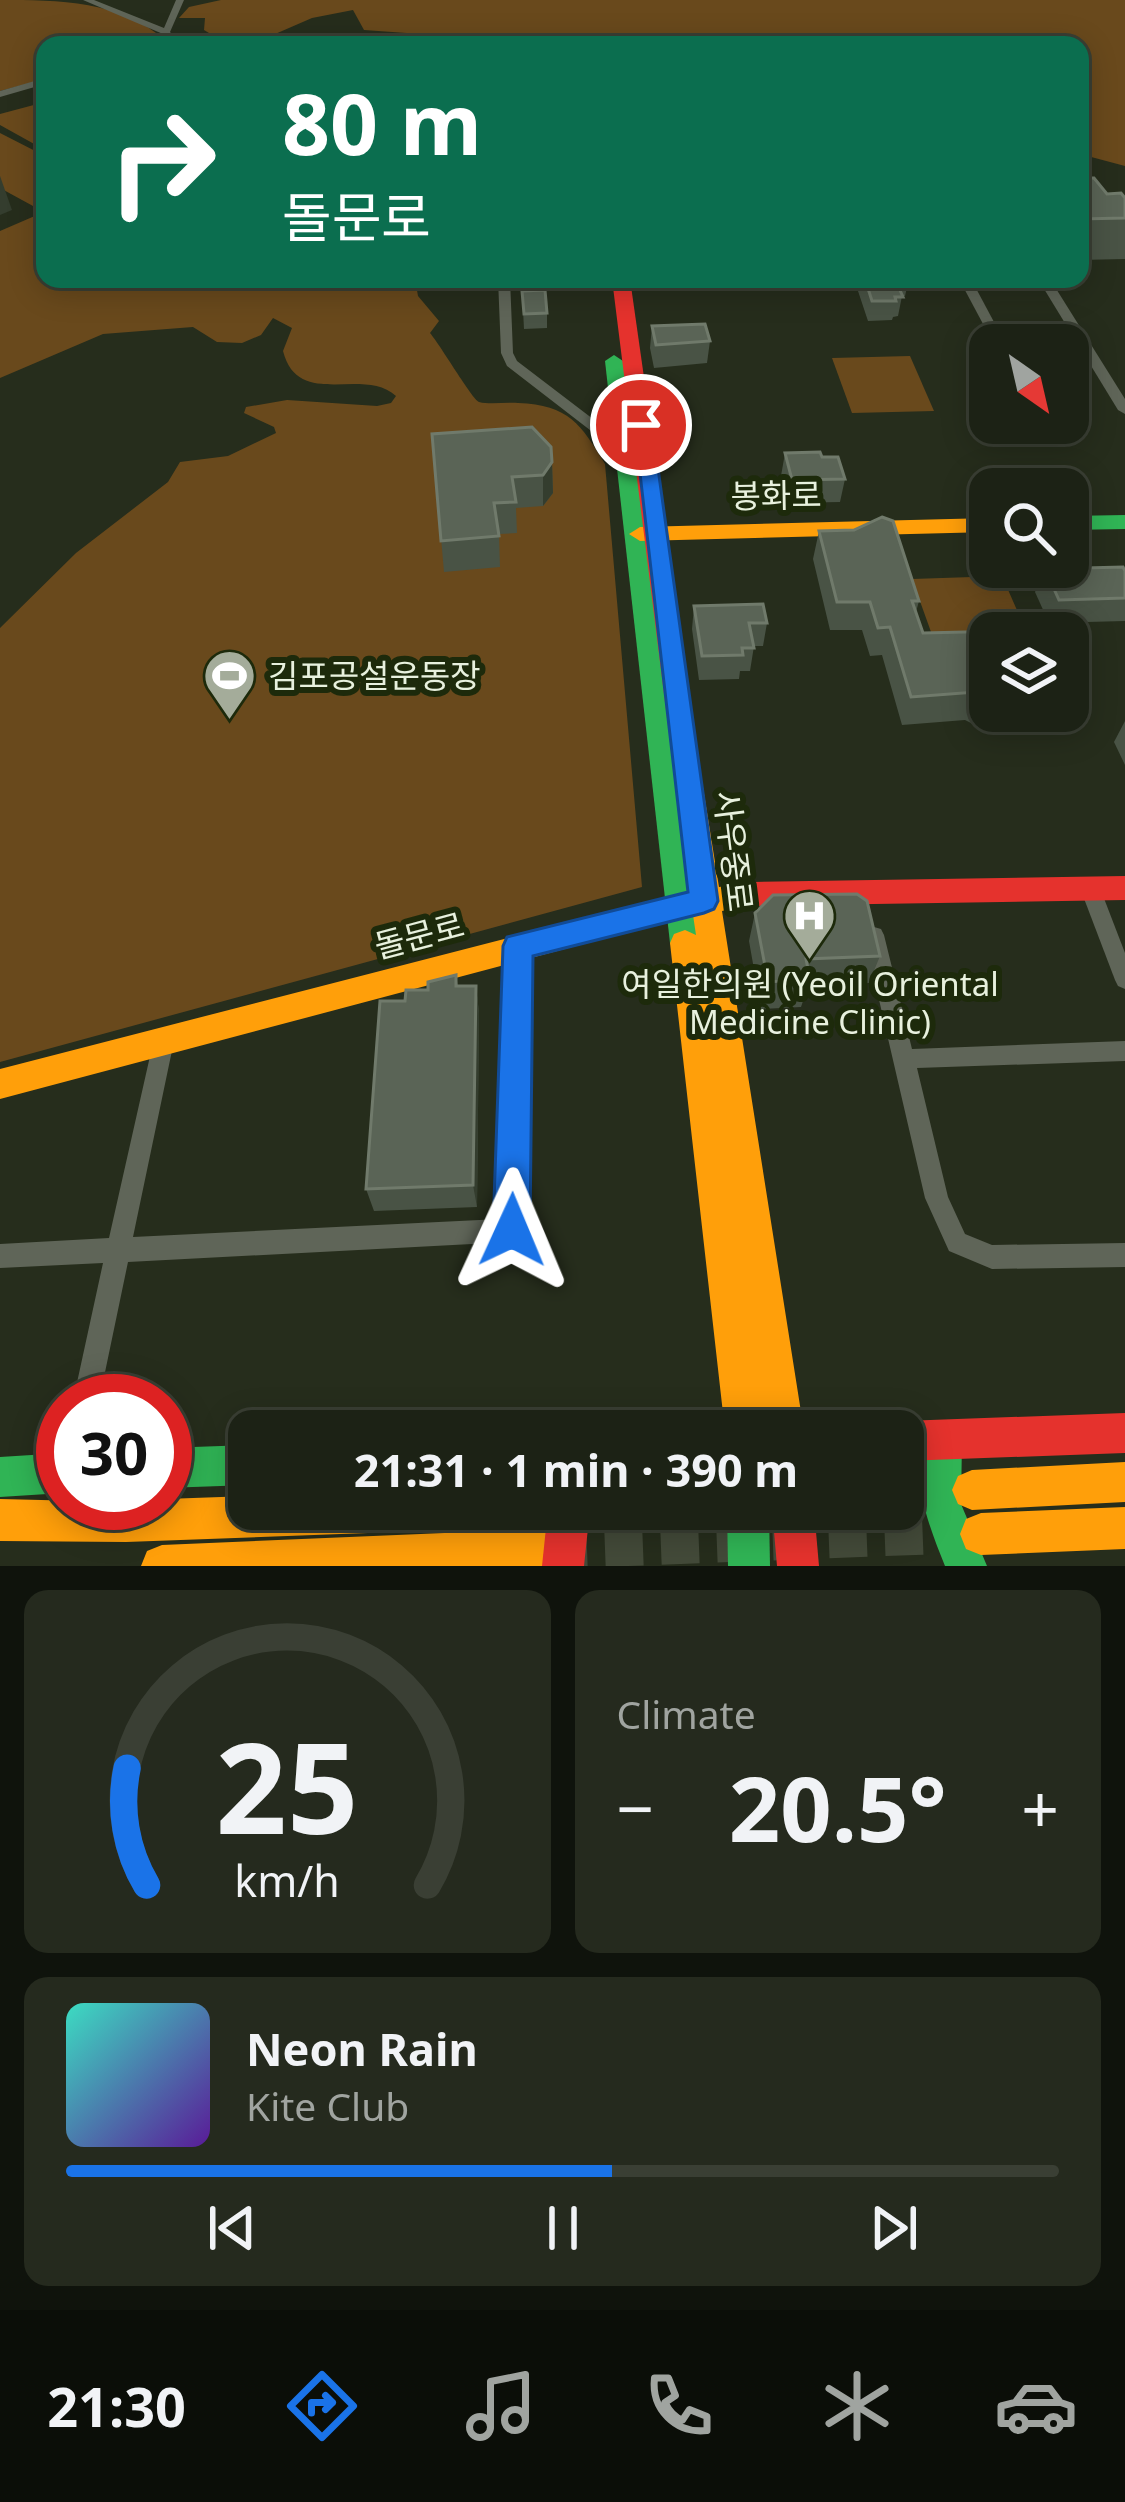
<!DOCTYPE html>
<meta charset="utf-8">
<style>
body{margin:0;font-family:"Noto Sans","Noto Sans KR",sans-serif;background:#252a1e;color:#f1f3f6;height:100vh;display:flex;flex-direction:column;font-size:45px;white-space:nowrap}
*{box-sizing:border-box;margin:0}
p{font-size:39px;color:#a0a4a0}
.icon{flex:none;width:66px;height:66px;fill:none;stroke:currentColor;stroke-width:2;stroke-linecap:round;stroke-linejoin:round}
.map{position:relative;height:1566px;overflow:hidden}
.details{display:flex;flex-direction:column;gap:24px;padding:24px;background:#0f130c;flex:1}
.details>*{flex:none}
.guide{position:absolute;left:36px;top:36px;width:1053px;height:252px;border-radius:24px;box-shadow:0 6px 30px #0003,0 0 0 3px #3a3f34;background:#0b6e4f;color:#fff;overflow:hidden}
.needle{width:78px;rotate:146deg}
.buttons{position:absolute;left:969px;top:324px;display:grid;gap:24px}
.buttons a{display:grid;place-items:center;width:120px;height:120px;border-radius:24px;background:#1c2215;box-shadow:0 6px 30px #0003,0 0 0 3px #3a3f34;font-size:60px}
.speed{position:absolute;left:36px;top:1374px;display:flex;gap:24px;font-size:60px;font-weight:700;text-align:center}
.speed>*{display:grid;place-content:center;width:156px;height:156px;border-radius:50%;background:#1c2215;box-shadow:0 6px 30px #0003,0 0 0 3px #3a3f34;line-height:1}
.speed .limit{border:18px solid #d22;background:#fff;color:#111}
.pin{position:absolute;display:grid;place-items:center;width:102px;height:102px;color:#fff;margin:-51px;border:6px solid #fff;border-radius:50%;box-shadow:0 3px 12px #0007}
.me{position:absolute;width:132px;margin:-66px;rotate:1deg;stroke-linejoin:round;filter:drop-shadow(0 0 9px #0008)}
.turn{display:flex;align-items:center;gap:42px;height:252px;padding:0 48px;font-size:54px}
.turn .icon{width:156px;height:156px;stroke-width:2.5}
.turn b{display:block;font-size:84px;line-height:102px}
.big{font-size:90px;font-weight:700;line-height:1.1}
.details .tile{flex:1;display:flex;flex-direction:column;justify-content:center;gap:18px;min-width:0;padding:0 42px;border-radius:24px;background:#252a1e}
.details .dial{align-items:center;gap:0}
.dial svg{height:312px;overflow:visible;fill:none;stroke:#3a3f34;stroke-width:7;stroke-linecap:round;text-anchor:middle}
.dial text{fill:#f1f3f6;stroke:none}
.song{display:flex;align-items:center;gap:36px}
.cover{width:144px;height:144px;border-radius:18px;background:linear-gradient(135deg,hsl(170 70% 55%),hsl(270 70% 35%))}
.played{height:12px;border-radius:6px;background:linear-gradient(90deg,#1a73e8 55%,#3a3f34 55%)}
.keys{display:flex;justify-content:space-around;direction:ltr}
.heat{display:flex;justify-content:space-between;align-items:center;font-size:66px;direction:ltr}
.details .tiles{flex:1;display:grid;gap:24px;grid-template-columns:1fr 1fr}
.tile:last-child{grid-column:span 2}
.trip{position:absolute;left:228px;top:1410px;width:696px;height:120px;border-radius:24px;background:#1c2215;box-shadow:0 6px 30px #0003,0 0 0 3px #3a3f34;font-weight:700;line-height:120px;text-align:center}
.dock{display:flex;height:192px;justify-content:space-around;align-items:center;background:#0b0e08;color:#a0a4a0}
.dock .icon{width:84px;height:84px}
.dock .selected{color:#1a73e8}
.dock b{font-size:54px;color:#f1f3f6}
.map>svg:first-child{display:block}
.green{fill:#69491c}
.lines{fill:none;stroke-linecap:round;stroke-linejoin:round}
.secondary-tunnel{stroke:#434a39;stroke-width:38;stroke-dasharray:38 18;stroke-linecap:butt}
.street{fill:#5f6558;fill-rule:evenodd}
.fast{fill:#30b455;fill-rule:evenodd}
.slow{fill:#ff9f0a;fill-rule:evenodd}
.jam{fill:#e5322d;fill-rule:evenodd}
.wall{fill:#495345}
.shaded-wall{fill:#343d2e}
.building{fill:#5a6456;stroke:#707a6b;stroke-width:3}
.route{fill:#1a73e8;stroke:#114b97;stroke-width:3}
.labels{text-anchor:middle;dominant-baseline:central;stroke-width:12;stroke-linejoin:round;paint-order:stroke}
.street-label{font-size:33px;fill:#e8f1de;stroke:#1d2a0b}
.poi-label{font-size:33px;fill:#e8f1de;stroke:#1d2a0b;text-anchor:start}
</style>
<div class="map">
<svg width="1125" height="1566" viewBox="0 0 1125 1566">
<rect width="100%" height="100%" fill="#262d1c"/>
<g class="green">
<path d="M 0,0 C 58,0 122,0 167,42 L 45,45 L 45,79 L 0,91 Z"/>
<path d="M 221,0 L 1125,0 L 1125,166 L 1080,154 L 1080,45 L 451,45 L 454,38 L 449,36 L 364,30 L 353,10 L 312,18 L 259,41 L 214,36 L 204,30 L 205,18 L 179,18 L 189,7 Z"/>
<path d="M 45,102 L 45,150 L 0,125 L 0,114 Z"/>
<path d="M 0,133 L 45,156 L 45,279 L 415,279 L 418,296 L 439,321 L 430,333 C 441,346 472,399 479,402 C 490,405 506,402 518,403 C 569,405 581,424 605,464 L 642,887 L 0,1062 L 0,628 L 76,553 L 168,482 L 180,462 L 228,456 L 276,433 L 274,427 L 244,413 L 246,407 L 287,400 L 377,406 L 391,403 L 396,396 C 363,366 298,410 283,351 L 292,328 L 273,318 L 261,335 L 242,343 L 217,342 L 193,327 L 103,334 L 0,378 L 0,231 L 44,212 L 0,188 Z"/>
<path d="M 910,356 L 934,411 L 852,413 L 832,358 Z"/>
<path d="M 1002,576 L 1027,633 L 990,633 L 935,643 L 912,579 Z"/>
</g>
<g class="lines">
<g class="secondary-tunnel">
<path d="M 903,1492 L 956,1490"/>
<path d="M 549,1550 L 966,1534"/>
</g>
<g class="street">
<path d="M 83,0 L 94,0 L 164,28 L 176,0 L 184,0 L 170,32 L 181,45 L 173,45 L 163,34 Z"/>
<path d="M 192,42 L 207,45 L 188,45 Z"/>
<path d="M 45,78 L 45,84 L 0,97 L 0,91 Z"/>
<path d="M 498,279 L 510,279 L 513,353 L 517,361 L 631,448 L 631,454 L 621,454 L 507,366 L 501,353 Z"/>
<path d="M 959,279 L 971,279 L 1002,337 L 1000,340 L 990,337 Z"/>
<path d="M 1038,279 L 1050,279 L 1125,399 L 1125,414 L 1118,410 Z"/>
<path d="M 1090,880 L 1097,882 L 1100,888 L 1125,953 L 1125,989 L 1118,986 L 1115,980 L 1080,888 L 1083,882 Z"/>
<path d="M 874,927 L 881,929 L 884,935 L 912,1049 L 1125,1041 L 1125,1061 L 917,1068 L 948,1197 L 965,1234 L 992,1245 L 1125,1243 L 1125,1267 L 992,1269 L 949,1251 L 925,1198 L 864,935 L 867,929 Z"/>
<path d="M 518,938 L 525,941 L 528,947 L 524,1230 L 520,1238 L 512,1242 L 128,1262 L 99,1401 L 73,1401 L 103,1263 L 0,1268 L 0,1244 L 109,1238 L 155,1034 L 163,1031 L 171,1034 L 174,1041 L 133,1237 L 500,1219 L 508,947 L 511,941 Z"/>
</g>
<g class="fast">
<path d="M 614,355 L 623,361 L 700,943 L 696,952 L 685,956 L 674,952 L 670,943 L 605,361 Z"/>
<path d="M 1125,515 L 1125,529 L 1068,530 L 1068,516 Z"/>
<path d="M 942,1420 L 956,1426 L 962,1440 L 961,1504 L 987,1566 L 945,1566 C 927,1521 908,1474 928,1426 Z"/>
<path d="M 249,1445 L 249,1485 L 165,1488 L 165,1448 Z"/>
<path d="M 63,1453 L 63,1493 L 0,1497 L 0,1457 Z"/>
<path d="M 727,1509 L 769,1509 L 770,1566 L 728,1566 Z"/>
</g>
<g class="slow">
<path d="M 990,518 L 990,532 L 640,541 L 629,534 L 640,527 Z"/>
<path d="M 684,740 L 697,750 L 719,887 L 753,882 L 763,885 L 768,894 L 763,903 L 722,911 L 804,1431 L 725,1431 L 670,943 L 674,934 L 685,930 L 696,935 L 693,915 L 0,1099 L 0,1069 L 690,891 L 671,750 Z"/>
<path d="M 1125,1462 L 1125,1502 L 972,1510 L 958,1504 L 952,1490 L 958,1476 L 972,1470 Z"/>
<path d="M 249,1496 L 249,1509 L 469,1509 L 463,1524 L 448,1530 L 126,1542 L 0,1541 L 0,1499 L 165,1503 L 165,1499 Z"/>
<path d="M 1125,1507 L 1125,1549 L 981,1555 L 966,1549 L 960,1534 L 966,1519 L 981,1513 Z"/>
<path d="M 539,1529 L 554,1535 L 560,1550 L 551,1566 L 141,1566 L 147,1551 L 162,1545 Z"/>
</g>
<g class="jam">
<path d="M 612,279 L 630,279 L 697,750 L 684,760 L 671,750 Z"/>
<path d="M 1125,876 L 1125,900 L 753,906 L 743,903 L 738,894 L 743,885 L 753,882 Z"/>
<path d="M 1125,1413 L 1125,1453 L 903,1461 L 903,1431 L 887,1431 L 903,1421 Z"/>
<path d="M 548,1509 L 590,1509 L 584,1566 L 542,1566 Z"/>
<path d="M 772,1509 L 814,1509 L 819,1566 L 777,1566 Z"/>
</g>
</g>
<g class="wall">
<path d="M 1080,178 L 1107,194 L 1125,198 L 1125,259 L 1080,260 Z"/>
<path d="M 854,279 L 909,279 L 905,296 L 902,296 L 898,316 L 893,317 L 892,320 L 868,321 Z"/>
<path d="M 522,291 L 547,313 L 547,328 L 524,329 Z"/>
<path d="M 652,326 L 710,341 L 707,363 L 654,368 L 650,348 Z"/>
<path d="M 432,434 L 552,462 L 553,493 L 543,506 L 516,508 L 517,533 L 499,534 L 500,567 L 444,572 Z"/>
<path d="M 785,453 L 822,457 L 845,479 L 840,502 L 788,503 L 781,476 Z"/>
<path d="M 819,531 L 919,601 L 916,612 L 923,633 L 990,633 L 990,711 L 1068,711 L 1068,664 L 1079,691 L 1066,719 L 1059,726 L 981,728 L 965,720 L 902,725 L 882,655 L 870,656 L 862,630 L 830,630 L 813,559 Z"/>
<path d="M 1045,569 L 1125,571 L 1125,621 L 1049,623 L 1035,592 Z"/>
<path d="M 694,606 L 767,623 L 763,646 L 754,646 L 750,671 L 740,671 L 739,679 L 699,680 L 692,629 Z"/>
<path d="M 1125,721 L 1125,765 L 1114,742 Z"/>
<path d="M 755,913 L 880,956 L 869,983 L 808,986 L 801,1007 L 761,1009 L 749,941 Z"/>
<path d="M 456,975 L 458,986 L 476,986 L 479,1013 L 477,1207 L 374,1211 L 366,1189 L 405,1001 Z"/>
</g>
<g class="shaded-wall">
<path d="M 0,176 L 12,210 L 0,215 Z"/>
<path d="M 552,462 L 553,493 L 543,506 L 543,475 Z"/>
<path d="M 1079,691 L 1066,719 L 1059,726 L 1066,711 L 1068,711 L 1072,699 Z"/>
<path d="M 476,986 L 479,1013 L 477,1207 L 473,1185 Z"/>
</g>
<g class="building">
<path d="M 1080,178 L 1094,178 L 1107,194 L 1121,193 L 1125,198 L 1125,218 L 1080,219 Z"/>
<path d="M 865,279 L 895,279 L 903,297 L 895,297 L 896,301 L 872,301 Z"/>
<path d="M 545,290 L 547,313 L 524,314 L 522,291 Z"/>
<path d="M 705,324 L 710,341 L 656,345 L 652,326 Z"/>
<path d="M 532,427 L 551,447 L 552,462 L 543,475 L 512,477 L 516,502 L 494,503 L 499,536 L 441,541 L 432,434 Z"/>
<path d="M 820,452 L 822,457 L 838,457 L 845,479 L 792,480 L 785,453 Z"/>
<path d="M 882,517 L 893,521 L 919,601 L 912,601 L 923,633 L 1053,630 L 1054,633 L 990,633 L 990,700 L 976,692 L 911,697 L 890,627 L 878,628 L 870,602 L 837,602 L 819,531 L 854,530 Z"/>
<path d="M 1123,567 L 1125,571 L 1125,598 L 1059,600 L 1045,569 Z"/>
<path d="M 763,604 L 767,623 L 749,623 L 754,648 L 742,648 L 743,655 L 702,656 L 694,606 Z"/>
<path d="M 1068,664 L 1079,691 L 1072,699 L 1068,699 Z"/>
<path d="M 857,894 L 867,901 L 880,956 L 806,959 L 810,979 L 768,982 L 755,913 L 773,895 Z"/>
<path d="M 456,975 L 456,986 L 476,986 L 473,1185 L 366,1189 L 380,1001 L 405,1001 L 406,990 L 428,990 L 428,982 Z"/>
</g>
<path class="route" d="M 634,421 L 652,425 L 718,901 L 714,909 L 704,913 L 533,956 L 530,1230 L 524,1242 L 512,1248 L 499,1242 L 493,1230 L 503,946 L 507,937 L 688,892 Z"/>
<defs>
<symbol id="stadium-pin" viewBox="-11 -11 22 30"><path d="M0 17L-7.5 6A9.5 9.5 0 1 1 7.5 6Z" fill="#a4ac9a" stroke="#1d2a0b"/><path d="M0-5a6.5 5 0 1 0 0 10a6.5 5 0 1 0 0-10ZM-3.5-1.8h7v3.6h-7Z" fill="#fff"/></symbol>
<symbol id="hospital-pin" viewBox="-11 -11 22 30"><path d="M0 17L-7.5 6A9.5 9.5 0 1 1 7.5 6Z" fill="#a4ac9a" stroke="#1d2a0b"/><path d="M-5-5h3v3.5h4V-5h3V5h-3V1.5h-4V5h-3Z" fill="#fff"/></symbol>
</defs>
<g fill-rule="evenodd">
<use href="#stadium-pin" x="200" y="646" width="59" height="81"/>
<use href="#hospital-pin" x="780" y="886" width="59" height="81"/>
</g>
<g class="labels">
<g class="street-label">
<text transform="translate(776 495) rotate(-1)">봉화로</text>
<text transform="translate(734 851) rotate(83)">사우중로</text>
<text transform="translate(419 935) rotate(-15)">돌문로</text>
</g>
<g class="poi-label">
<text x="268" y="675">김포공설운동장</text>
<text x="810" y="983" text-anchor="middle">여일한의원 (Yeoil Oriental<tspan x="810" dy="38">Medicine Clinic)</tspan></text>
</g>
</g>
</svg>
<div class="buttons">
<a><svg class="needle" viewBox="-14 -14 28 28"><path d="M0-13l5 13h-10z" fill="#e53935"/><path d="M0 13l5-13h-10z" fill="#a0a4a0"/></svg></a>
<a><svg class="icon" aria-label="search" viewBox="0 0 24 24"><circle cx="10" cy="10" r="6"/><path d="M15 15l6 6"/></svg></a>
<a><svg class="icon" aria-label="layers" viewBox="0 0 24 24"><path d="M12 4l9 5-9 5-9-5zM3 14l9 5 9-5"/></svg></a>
</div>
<div class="speed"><div class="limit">30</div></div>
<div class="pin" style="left:641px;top:425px;background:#d93025"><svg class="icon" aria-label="arrive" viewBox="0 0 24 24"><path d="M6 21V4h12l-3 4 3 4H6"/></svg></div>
<svg class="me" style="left:512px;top:1230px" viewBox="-20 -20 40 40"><path d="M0-17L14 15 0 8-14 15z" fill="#1a73e8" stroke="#fff" stroke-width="4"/></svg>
<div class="trip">21:31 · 1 min · 390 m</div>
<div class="guide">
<div class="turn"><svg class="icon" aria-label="right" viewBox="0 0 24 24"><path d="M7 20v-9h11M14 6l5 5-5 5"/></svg><div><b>80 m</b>돌문로</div></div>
</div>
</div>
<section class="details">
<div class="tiles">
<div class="tile dial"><svg viewBox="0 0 100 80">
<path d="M14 69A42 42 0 1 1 86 69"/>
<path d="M14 69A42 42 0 0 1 9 39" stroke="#1a73e8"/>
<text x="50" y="56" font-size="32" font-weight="700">25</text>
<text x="50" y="72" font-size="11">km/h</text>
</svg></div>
<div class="tile"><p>Climate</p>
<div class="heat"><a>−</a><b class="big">20.5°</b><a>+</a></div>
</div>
<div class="tile">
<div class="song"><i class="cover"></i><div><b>Neon Rain</b><p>Kite Club</p></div></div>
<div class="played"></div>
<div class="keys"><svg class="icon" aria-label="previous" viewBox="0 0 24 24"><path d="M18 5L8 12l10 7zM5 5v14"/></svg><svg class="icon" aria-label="pause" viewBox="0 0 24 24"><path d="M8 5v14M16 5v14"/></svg><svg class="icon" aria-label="next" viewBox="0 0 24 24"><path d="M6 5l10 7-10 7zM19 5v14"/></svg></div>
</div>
</div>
</section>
<nav class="dock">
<b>21:30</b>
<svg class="icon selected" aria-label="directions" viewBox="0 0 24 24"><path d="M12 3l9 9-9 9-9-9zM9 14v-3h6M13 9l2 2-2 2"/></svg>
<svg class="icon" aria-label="music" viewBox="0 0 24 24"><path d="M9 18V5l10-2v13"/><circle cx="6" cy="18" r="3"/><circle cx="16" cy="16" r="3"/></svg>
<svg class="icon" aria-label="phone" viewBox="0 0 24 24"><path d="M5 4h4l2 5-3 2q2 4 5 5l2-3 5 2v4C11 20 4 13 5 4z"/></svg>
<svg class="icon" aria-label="climate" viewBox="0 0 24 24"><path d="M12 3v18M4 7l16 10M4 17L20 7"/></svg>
<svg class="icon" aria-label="car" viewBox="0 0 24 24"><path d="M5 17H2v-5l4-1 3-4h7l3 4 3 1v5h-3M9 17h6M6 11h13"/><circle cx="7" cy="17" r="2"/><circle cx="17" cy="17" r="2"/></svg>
</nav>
